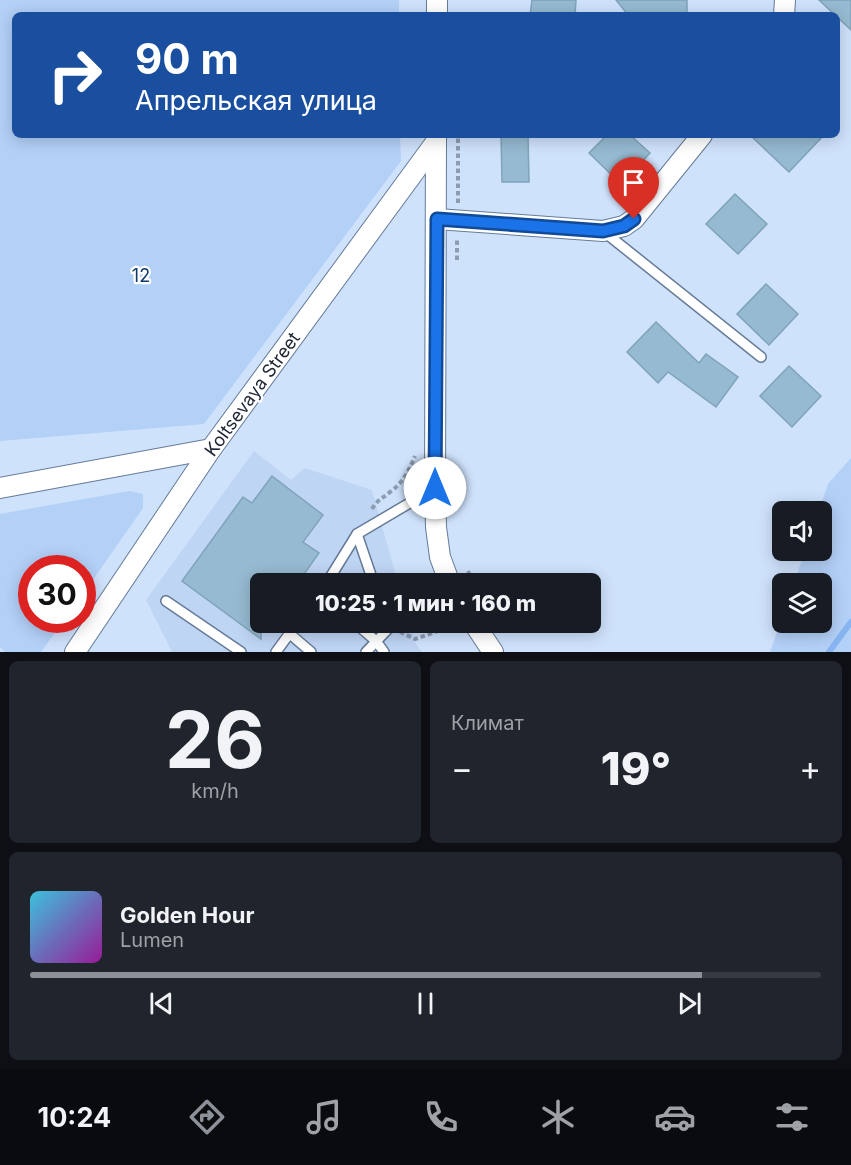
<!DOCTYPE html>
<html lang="ru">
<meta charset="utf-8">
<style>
body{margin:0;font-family:Inter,sans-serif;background:#20242c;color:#f1f3f6;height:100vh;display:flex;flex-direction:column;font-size:22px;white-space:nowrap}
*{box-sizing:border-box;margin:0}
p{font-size:20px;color:#9ea1a6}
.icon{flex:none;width:33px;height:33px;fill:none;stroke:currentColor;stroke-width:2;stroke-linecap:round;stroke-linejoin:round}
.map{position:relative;height:652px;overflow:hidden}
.sheet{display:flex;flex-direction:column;gap:9px;padding:9px;background:#0d0f14;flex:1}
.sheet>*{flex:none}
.banner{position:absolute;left:12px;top:12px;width:828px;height:126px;border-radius:9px;box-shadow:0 3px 15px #0003;background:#1a4fa0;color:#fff;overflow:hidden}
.controls{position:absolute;left:772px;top:501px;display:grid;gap:12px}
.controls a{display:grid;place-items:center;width:60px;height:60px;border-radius:9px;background:#171b24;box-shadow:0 3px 15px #0003;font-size:30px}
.speed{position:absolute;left:18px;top:555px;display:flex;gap:12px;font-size:30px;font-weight:700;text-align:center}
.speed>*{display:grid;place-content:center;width:78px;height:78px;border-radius:50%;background:#171b24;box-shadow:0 3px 15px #0003;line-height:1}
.speed .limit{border:9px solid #d22;background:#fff;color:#111}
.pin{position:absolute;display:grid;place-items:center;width:51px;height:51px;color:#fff;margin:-62px -26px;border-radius:50% 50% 50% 0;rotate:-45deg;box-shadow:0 0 6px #0007}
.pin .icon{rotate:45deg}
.me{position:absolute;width:66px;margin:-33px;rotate:0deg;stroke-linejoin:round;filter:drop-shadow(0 0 4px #0008)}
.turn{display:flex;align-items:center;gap:21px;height:126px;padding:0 24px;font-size:27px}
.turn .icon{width:78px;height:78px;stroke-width:2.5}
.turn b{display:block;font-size:42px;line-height:51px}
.big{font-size:45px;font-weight:800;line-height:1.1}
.sheet .widget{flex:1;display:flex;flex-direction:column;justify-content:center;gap:9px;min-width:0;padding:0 21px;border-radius:9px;background:#20242c}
.sheet .dial{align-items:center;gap:0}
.dial b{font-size:78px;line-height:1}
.song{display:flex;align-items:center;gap:18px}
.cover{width:72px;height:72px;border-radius:9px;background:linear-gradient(135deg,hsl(190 70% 55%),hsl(300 70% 35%))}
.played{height:6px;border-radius:3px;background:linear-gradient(90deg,#8c9099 85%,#363941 85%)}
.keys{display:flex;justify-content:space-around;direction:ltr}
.heat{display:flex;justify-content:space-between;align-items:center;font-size:33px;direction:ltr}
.sheet .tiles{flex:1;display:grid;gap:9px;grid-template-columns:1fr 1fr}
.widget:last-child{grid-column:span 2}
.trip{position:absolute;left:250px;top:573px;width:351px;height:60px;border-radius:9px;background:#171b24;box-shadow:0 3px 15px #0003;font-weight:800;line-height:60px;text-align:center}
.dock{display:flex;height:96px;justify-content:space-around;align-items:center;background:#090b0e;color:#9ea1a6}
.dock .icon{width:42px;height:42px}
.dock .on{color:#8c9099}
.dock b{font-size:27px;color:#f1f3f6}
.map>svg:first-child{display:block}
.built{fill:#bfd5f4}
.green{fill:#b3d0f7}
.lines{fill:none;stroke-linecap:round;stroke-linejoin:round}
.stream{stroke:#87b5f2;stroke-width:6}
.building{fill:#96bad1;stroke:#7fa3b9;stroke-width:1.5}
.service-casing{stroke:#657b98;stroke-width:12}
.minor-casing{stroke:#657b98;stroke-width:22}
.path{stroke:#8d9cb1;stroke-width:4;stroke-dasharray:4.5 3;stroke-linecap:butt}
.service{stroke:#fff;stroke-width:9}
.minor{stroke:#fff;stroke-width:20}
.route-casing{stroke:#114b97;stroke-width:15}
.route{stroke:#1a73e8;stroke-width:10}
.labels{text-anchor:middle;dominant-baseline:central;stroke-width:4.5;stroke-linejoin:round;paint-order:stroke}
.park-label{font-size:18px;fill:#123a69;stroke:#fff}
.street-label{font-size:18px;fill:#1e2733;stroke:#fff}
</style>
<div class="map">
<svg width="851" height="652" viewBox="0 0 851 652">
<rect width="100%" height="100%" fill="#cfe2fc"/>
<path class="built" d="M 254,451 L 291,480 L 305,468 L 372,490 L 398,583 L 261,584 L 261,622 L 409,623 L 416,644 L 422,652 L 172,652 L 146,600 Z"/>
<g class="green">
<path d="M 0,0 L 399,0 L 399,15 L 15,15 L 15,135 L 400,135 L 401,161 L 204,424 L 0,441 Z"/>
<path d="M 851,458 L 851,652 L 770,652 L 783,615 L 783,622 L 822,622 L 822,584 L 794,583 L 805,551 L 822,550 L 822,512 L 819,511 L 828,484 Z"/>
<path d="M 129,491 L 143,494 L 143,508 L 83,594 L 82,568 L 32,568 L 32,620 L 64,620 L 41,652 L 5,652 L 0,647 L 0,514 Z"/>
</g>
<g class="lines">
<path class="stream" d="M 829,652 L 851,622"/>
</g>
<g class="building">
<path d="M 532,0 L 576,0 L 575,15 L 530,15 Z"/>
<path d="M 616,0 L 687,0 L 687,13 L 628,15 Z"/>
<path d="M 819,0 L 851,0 L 851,30 L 837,17 L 837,15 L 835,15 Z"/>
<path d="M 501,135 L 528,135 L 529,182 L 502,182 Z"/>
<path d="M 607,135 L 630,135 L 650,153 L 621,184 L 589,153 Z"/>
<path d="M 750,135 L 824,135 L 789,172 Z"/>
<path d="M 735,194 L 767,224 L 738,254 L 706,224 Z"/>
<path d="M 766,284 L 798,314 L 769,345 L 737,314 Z"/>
<path d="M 656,322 L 699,363 L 706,354 L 738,377 L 716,407 L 668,372 L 658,383 L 627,352 Z"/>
<path d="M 789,366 L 821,396 L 792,427 L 760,396 Z"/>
<path d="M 272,476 L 323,515 L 303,542 L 319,553 L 297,584 L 261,584 L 261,639 L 182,581 L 243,497 L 252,503 Z"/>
</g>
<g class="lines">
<defs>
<g id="service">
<path d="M 603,231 L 761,357"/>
<path d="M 357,534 L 374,584"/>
<path d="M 326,584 L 357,534 L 435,488"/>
<path d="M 166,601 L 241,652"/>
<path d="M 354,622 L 376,641 L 384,652"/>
<path d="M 290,634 L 311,652"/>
<path d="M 276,652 L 298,622"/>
<path d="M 366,652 L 390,627 L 388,622"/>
</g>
<g id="minor">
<path d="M 437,15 L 437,0"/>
<path d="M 784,15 L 785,0"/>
<path d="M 436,138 L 435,488 L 436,527 L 440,557 L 450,584"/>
<path d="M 437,219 L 603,231 L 624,226 L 634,219 L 702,135"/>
<path d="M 0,488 L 211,449"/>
<path d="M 473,622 L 493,652"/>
<path d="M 75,652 L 211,449 L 436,142"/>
</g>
</defs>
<use href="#service" class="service-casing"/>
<use href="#minor" class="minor-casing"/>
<g class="path">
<path d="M 458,203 L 458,135"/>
<path d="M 457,260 L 457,238"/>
<path d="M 372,509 C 378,499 382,499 390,492 C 403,483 409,470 415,456"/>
<path d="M 468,571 L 474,584"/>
<path d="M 400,632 L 415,639 L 447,628 L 454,622"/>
</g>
<use href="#service" class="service"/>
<use href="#minor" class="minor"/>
</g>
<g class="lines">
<defs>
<path id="route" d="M 435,488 L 437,219 L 603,231 L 624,226 L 634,219"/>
</defs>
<use href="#route" class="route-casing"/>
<use href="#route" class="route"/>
</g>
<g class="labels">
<g class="park-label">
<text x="141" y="275">12</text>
</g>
<g class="street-label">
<text transform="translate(252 394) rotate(-54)">Koltsevaya Street</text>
</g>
</g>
</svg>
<div class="controls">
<a><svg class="icon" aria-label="sound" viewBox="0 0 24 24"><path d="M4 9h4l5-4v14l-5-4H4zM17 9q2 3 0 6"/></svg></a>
<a><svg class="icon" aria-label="layers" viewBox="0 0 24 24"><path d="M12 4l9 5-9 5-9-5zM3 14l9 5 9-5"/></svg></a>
</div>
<div class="speed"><div class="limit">30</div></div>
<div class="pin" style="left:634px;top:219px;background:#d93025"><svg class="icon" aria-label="arrive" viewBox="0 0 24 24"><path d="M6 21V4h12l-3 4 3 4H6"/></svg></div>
<svg class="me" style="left:435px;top:488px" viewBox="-20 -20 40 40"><circle r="19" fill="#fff"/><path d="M0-13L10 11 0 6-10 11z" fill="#1a73e8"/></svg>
<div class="trip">10:25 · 1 мин · 160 m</div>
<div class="banner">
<div class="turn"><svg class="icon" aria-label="right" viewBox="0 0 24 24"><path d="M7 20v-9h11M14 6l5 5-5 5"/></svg><div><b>90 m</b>Апрельская улица</div></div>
</div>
</div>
<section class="sheet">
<div class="tiles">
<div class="widget dial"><b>26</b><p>km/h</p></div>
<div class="widget"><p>Климат</p>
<div class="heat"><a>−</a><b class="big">19°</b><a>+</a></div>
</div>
<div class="widget">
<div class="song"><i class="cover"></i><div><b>Golden Hour</b><p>Lumen</p></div></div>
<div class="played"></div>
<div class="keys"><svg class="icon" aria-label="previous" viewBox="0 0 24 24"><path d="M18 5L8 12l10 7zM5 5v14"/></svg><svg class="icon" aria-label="pause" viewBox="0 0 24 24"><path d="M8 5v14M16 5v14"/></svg><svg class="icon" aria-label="next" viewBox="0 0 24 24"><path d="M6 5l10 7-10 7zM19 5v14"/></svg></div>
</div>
</div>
</section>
<nav class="dock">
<b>10:24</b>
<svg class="icon on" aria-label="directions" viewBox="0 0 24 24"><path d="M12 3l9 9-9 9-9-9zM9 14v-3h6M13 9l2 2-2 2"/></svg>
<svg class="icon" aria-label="music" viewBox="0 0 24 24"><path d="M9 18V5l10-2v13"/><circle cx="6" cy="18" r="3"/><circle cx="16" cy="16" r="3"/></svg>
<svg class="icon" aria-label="phone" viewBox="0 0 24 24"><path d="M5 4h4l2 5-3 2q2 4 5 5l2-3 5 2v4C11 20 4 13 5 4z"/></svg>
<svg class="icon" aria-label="climate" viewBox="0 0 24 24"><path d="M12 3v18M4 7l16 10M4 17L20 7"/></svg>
<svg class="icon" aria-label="car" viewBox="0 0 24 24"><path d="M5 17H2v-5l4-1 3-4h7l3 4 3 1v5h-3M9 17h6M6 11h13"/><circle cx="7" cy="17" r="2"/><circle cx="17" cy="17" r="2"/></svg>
<svg class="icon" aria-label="filters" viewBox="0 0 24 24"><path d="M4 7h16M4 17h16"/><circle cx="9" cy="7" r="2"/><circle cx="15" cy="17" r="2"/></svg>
</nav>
